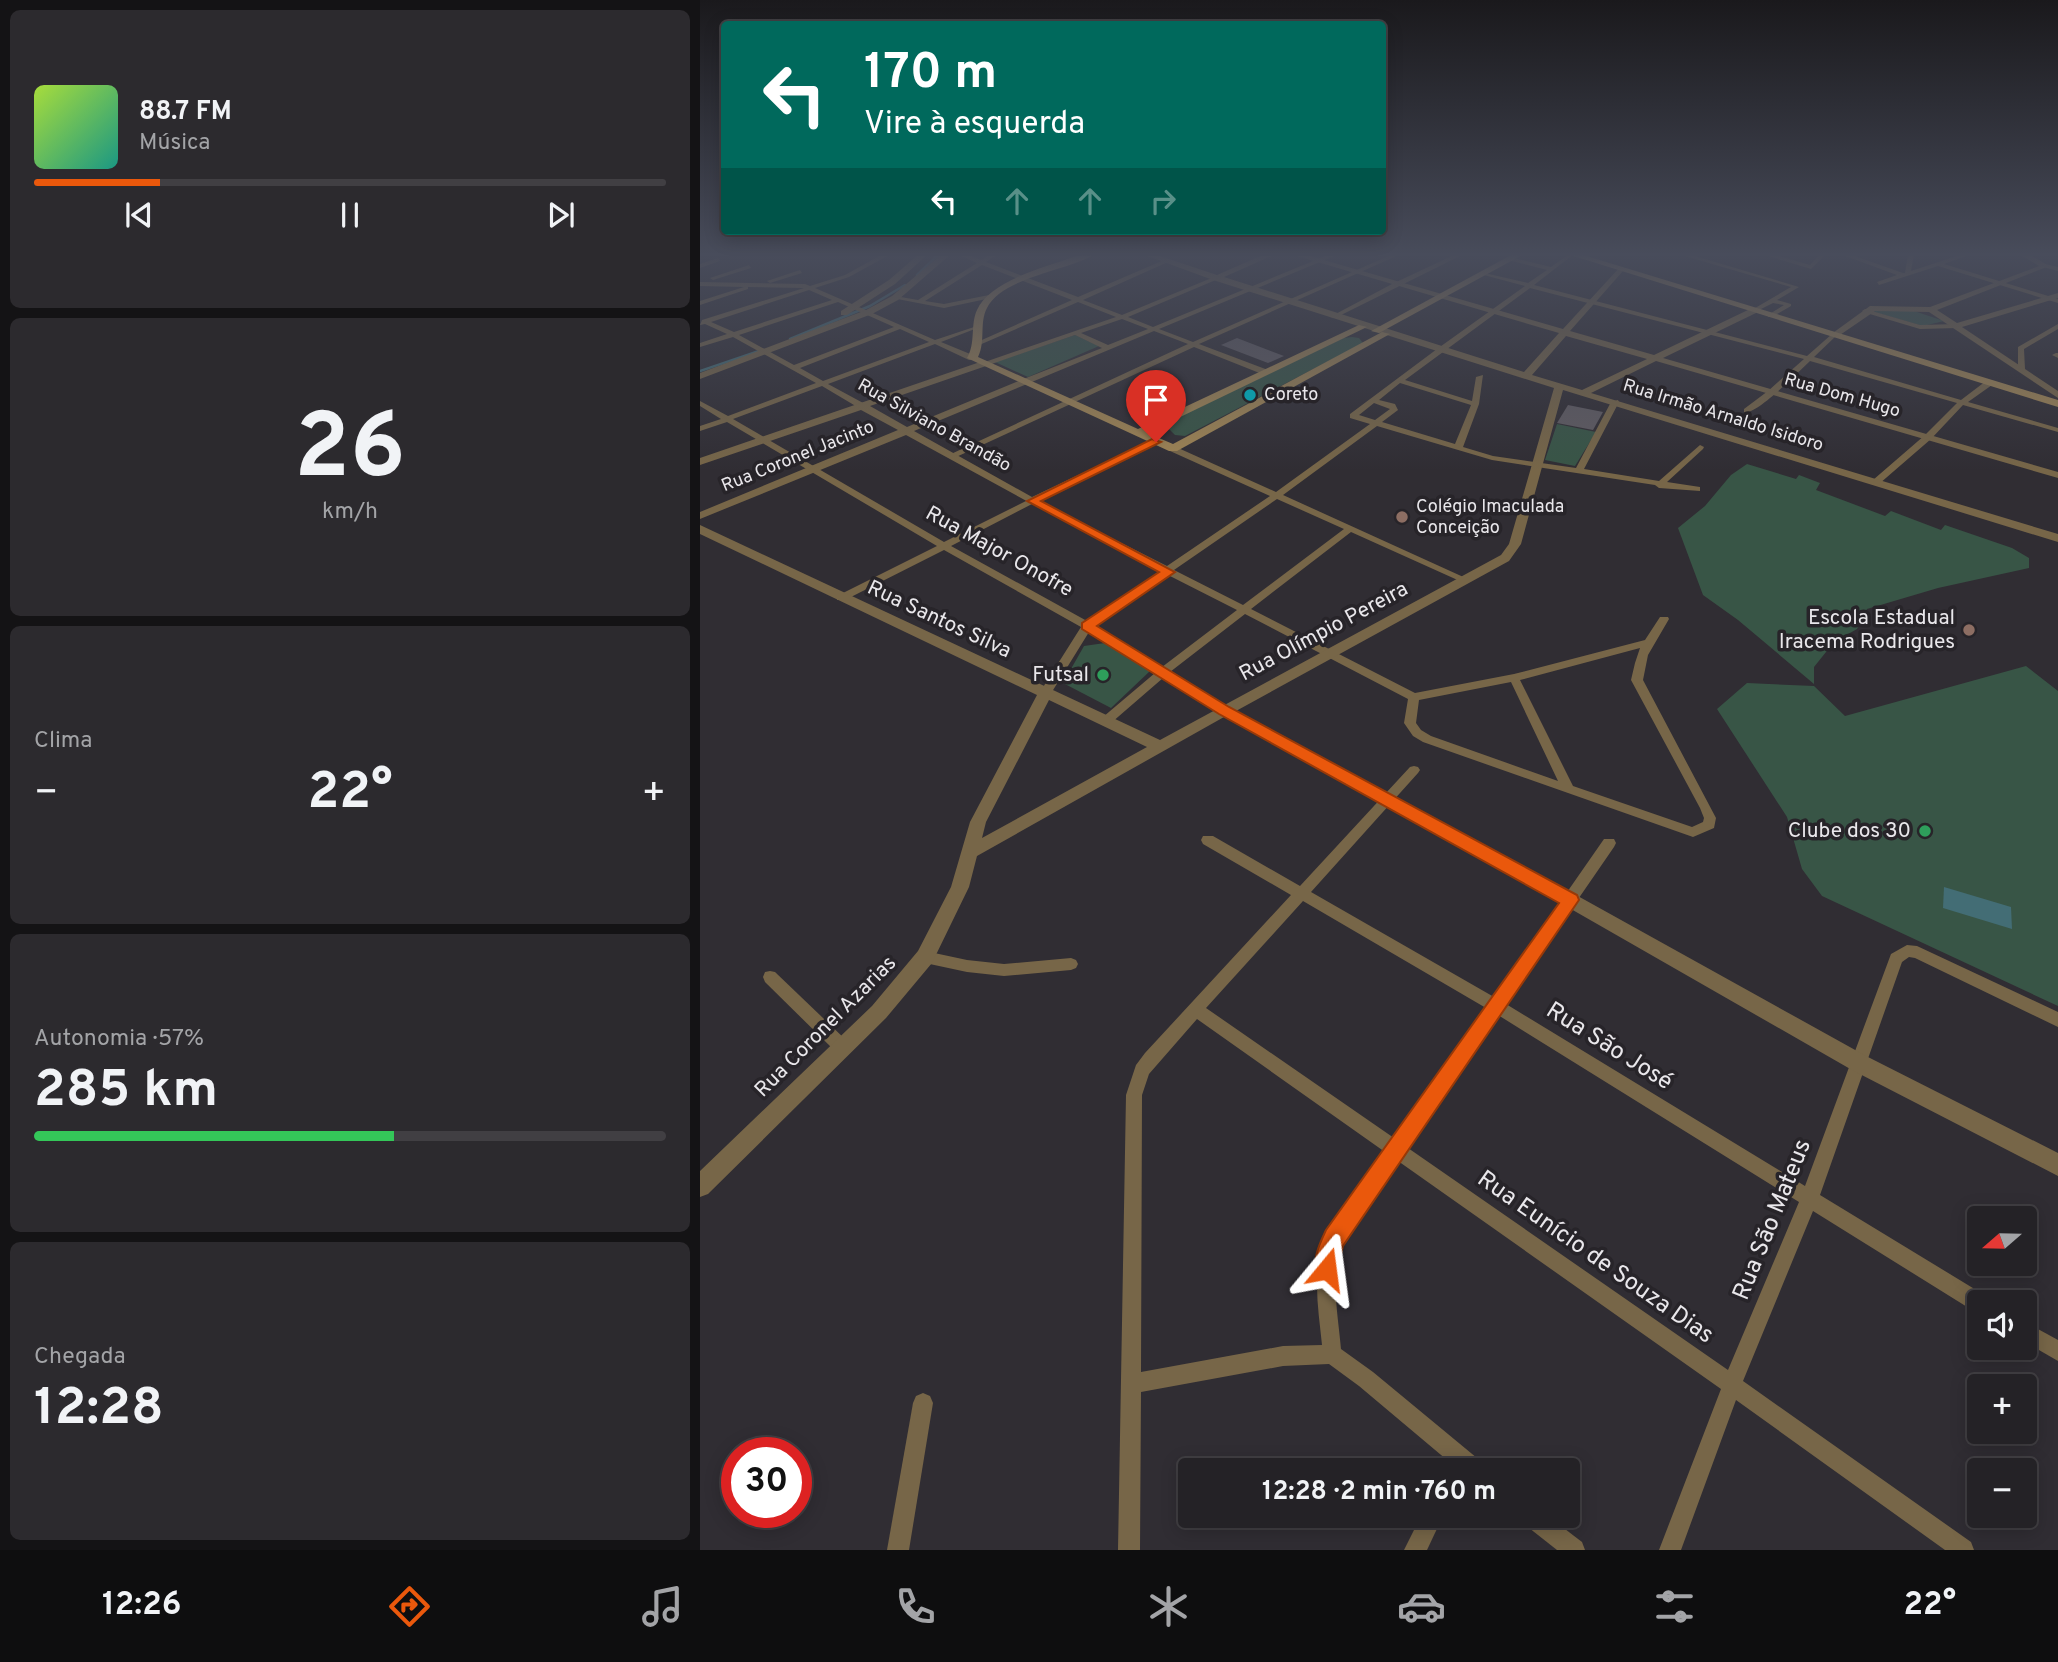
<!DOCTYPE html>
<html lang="pt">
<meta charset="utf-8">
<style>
body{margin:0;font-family:Overpass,sans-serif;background:#2c2a2e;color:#f1f3f6;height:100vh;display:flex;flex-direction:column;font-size:26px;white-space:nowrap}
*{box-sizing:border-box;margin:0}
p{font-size:23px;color:#a3a4a7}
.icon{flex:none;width:38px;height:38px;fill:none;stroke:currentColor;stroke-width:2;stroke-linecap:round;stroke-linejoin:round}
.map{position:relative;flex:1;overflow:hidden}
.side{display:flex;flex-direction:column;gap:10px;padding:10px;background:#141315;width:700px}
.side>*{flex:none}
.top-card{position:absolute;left:21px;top:21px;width:665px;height:214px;border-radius:7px;box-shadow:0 4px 18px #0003,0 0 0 2px #413f43;background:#00695c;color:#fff;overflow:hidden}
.needle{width:46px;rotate:250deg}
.fabs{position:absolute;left:1267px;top:1206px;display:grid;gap:14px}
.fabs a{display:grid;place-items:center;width:70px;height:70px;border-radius:7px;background:#242226;box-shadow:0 4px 18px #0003,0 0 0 2px #413f43;font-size:35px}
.speed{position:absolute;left:21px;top:1437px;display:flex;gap:14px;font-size:35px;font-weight:700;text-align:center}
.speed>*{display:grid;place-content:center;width:91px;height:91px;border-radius:50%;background:#242226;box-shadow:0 4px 18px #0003,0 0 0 2px #413f43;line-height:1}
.speed .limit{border:10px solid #d22;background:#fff;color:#111}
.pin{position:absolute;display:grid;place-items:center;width:60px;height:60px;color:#fff;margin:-72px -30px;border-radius:50% 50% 50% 0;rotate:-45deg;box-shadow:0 0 7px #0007}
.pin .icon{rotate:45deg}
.me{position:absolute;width:77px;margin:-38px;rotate:16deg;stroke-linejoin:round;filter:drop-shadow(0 0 5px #0008)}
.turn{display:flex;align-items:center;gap:24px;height:147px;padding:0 28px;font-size:32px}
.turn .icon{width:91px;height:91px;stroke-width:2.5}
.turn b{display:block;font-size:49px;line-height:60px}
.lanes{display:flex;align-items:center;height:66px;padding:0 28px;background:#0003;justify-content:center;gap:35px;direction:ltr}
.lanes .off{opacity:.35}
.big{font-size:52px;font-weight:700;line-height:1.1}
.side .card{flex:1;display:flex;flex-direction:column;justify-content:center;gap:10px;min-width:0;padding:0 24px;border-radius:10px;background:#2c2a2e}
.side .dial{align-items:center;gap:0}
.dial b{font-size:91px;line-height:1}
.song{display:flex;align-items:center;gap:21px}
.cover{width:84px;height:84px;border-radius:10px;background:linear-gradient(135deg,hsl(80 70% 55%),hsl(170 70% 35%))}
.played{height:7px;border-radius:4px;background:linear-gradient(90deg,#ea580c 20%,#413f43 20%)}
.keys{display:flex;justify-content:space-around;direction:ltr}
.heat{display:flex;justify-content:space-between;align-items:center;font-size:38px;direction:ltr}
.charge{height:10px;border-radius:5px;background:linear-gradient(90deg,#34c759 57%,#413f43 0)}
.trip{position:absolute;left:478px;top:1458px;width:402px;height:70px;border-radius:7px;background:#242226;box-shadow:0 4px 18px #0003,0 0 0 2px #413f43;font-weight:700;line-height:70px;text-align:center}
.dock{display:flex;height:112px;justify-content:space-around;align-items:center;background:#0e0e0f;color:#a3a4a7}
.dock .icon{width:49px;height:49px}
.dock .on{color:#ea580c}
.dock b{font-size:32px;color:#f1f3f6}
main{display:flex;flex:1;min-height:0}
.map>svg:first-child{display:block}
.green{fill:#385546}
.water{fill:#436d75}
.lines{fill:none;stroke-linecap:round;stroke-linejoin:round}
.stream{stroke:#436d75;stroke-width:2.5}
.building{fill:#5f5b61}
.minor{fill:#776648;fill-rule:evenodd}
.tertiary{fill:#776648;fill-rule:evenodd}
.secondary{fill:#a08554;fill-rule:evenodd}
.route{fill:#ea580c;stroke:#983908;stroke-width:2}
.culture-dot{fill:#0f9aa8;stroke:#272429;stroke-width:2.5}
.education-dot{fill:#8d6e63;stroke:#272429;stroke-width:2.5}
.leisure-dot{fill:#2e9e5b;stroke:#272429;stroke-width:2.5}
.labels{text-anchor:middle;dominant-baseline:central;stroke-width:7;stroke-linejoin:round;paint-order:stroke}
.far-poi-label{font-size:18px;fill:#e9e7eb;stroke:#272429;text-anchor:start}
.far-street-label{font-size:18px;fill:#e9e7eb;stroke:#272429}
.street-label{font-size:21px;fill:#e9e7eb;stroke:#272429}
.poi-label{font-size:21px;fill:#e9e7eb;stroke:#272429;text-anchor:end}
.near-street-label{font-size:24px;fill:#e9e7eb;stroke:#272429}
</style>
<main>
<section class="side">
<div class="card">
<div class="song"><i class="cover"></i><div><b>88.7 FM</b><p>Música</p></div></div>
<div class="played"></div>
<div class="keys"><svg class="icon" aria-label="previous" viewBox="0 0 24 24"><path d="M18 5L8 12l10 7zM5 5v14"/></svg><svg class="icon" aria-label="pause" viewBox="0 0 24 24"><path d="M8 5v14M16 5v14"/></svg><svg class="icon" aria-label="next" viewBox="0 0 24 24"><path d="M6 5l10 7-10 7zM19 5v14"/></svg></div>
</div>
<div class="card dial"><b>26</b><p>km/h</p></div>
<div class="card"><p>Clima</p>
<div class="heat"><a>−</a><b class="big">22°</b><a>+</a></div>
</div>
<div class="card"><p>Autonomia · 57%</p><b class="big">285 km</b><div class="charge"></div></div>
<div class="card"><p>Chegada</p><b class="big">12:28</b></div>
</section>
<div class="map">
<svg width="1358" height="1550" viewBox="0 0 1358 1550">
<rect width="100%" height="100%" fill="#302d33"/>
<g class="green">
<path d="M 1176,308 L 1214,311 L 1244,321 L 1223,326 L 1174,312 Z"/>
<path d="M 375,335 L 399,346 L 328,377 L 295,362 Z"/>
<path d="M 652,337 L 659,338 L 663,343 L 485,436 L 475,435 L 464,424 L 643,338 Z"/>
<path d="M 857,424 L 896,432 L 875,466 L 845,460 Z"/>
<path d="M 1047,464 L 1096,479 L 1099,475 L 1120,483 L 1116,490 L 1185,516 L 1191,511 L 1241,530 L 1245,525 L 1312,548 L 1329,558 L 1329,568 L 1238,588 L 1167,609 L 1157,629 L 1134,642 L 1114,667 L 1114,684 L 1038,620 L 1003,595 L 978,528 L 1005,506 L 1031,475 Z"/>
<path d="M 405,643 L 450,671 L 411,708 L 363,683 L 384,646 Z"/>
<path d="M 1326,666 L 1358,691 L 1358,1006 L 1122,896 L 1102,869 L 1087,817 L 1017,709 L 1047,683 L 1114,686 L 1145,716 Z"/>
</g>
<path class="water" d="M 1244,887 L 1311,907 L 1312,929 L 1243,908 Z"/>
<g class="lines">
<g class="stream">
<path d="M 217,275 L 239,254"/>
<path d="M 90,339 L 170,306 L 205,285"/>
<path d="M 0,371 L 62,350"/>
</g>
</g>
<g class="building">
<path d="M 537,338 L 584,356 L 568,363 L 521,345 Z"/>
<path d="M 868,405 L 903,412 L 893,430 L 857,423 Z"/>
</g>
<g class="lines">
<g class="minor">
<path d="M 183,254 L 191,254 L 149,277 L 115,288 L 235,340 L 280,325 L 280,327 L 241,342 L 275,356 L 275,360 L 269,360 L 235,344 L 128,384 L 165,404 L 165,408 L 159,408 L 122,386 L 33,419 L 244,542 L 332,498 L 467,566 L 570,496 L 470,451 L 470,447 L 476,447 L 576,492 L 670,424 L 650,418 L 650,414 L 737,349 L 825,286 L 780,274 L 780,272 L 828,283 L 847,270 L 808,260 L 810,257 L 851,267 L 869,254 L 874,254 L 834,285 L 1107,356 L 1132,334 L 1136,334 L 1136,336 L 1114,357 L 1261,400 L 1286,381 L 1292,381 L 1292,385 L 1268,402 L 1358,428 L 1358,432 L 1263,405 L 1231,439 L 1179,484 L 1173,484 L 1173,480 L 1225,435 L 1257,403 L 1110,361 C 1098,372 1059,413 1044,413 L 1044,409 L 1068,391 L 1104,359 L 830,288 L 705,380 L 772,401 L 776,377 L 783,375 L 779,404 L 763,447 L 793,456 L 876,468 L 911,402 L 918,400 L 919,402 L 884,469 L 959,481 L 1000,445 L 1004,447 L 1003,449 L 967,482 L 1000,487 L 1000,491 L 959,488 L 955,485 L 792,460 L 677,426 L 583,495 L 770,580 L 768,582 L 762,582 L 651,532 L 551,609 L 715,693 L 814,674 L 945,640 L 960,617 L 968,617 L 969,619 L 948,655 L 943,680 L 1016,818 L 1014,828 L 993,837 L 723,742 L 713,736 L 704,723 L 708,699 L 545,614 L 470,672 L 528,708 L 530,711 L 528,714 L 520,714 L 463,678 L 411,723 L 403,723 L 401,720 L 403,717 L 455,673 L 389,632 L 350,695 L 342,695 L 340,692 L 381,627 L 244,550 L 145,600 L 137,600 L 137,596 L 237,546 L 27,422 L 0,431 L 0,426 L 21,419 L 0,406 L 0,401 L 28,416 L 116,383 L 33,337 L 0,347 L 0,343 L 27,334 L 5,324 L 0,325 L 2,320 L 104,288 L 48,287 L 48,289 L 0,305 L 0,301 L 44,287 L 0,286 L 0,282 L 105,284 L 110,286 L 145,275 ZM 109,290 L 132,300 L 34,332 L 11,322 ZM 138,302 L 194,327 L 94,365 L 39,335 ZM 200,329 L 229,342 L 123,381 L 100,368 ZM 700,383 L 771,405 L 755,444 L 682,422 L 698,410 L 695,404 L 679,400 ZM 674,403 L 690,409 L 675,420 L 659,415 ZM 577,499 L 644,529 L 543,605 L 474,570 ZM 332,504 L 460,571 L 387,621 L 251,546 ZM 468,575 L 537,610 L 462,667 L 394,626 ZM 940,648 L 935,663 L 931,680 L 1000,808 L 1004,818 L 1003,822 L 992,827 L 873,786 L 820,680 ZM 811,682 L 858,781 L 731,736 L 721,730 L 716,723 L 719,700 Z"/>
<path d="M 257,254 L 266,254 L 281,260 L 291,254 L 298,254 L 286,262 L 378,297 L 464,260 L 468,260 L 468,262 L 383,300 L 422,315 L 514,277 L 518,277 L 518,279 L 428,317 L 453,327 L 630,254 L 639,254 L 459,329 L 493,342 L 693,254 L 701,254 L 499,344 L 568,370 L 568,374 L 562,374 L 494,347 L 254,458 L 250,456 L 251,454 L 488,344 L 454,331 L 327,384 L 321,384 L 321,380 L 402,348 L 375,335 L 286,366 L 279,364 L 416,317 L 378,302 L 277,346 L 274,344 L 275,343 L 372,300 L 282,265 L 225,301 L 244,304 L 289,295 L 291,298 L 244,308 L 192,298 L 195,296 L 218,300 L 277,263 ZM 422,319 L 448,329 L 408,345 L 381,333 Z"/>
<path d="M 756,254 L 764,254 L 635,318 L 630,317 L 692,284 Z"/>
<path d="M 978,254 L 988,254 L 1099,287 L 1077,300 L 1091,304 L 1091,306 L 1072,317 L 1068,317 L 1068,315 L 1084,305 L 1073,303 L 1055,312 L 1050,311 L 1091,287 Z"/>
<path d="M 1062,254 L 1072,254 L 1110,265 L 1120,254 L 1126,254 L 1111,269 Z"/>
<path d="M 1140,254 L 1149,254 L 1203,273 L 1205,273 L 1208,254 L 1214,254 L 1211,271 L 1263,254 L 1272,254 L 1244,264 L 1358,299 L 1358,303 L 1238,266 L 1179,285 L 1177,282 L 1197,275 Z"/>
<path d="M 18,258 L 20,261 L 0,268 L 0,264 Z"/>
<path d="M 1345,264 L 1358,267 L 1358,271 L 1343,267 Z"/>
<path d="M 49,265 L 51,268 L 13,280 L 10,278 Z"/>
<path d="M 100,270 L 102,273 L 70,283 L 67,281 Z"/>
<path d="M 1165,309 L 1220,325 L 1257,324 L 1260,326 L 1257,328 L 1220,329 L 1163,312 L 1162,311 Z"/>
<path d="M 1358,324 L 1358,329 L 1324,349 L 1325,369 L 1318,371 L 1318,347 Z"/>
<path d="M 1356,353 L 1358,353 L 1358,358 L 1352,355 Z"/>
<path d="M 714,766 L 718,767 L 720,770 L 718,773 L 611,892 L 794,997 L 904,839 L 914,839 L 916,843 L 914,847 L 806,1004 L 1105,1186 L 1191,954 L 1207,945 L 1217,946 L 1358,1012 L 1358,1027 L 1215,958 L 1209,957 L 1202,962 L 1120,1195 L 1286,1296 L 1288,1302 L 1279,1302 L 1279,1312 L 1272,1310 L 1113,1211 L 1043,1381 L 1271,1542 L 1274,1550 L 1245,1550 L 1036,1400 L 981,1550 L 959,1550 L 1021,1389 L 698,1161 L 642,1243 C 630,1277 638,1314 641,1349 L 673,1372 L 783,1463 L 786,1470 L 743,1470 L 747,1460 L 659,1386 L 629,1364 L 583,1366 L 441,1392 L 440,1550 L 418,1550 L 426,1095 L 436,1065 L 445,1053 L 591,895 L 503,844 L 501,840 L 503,836 L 513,836 L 600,886 L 710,767 ZM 603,901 L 786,1008 L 694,1138 L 506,1008 ZM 798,1015 L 1099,1202 L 1028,1370 L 708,1148 ZM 497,1019 L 685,1152 C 666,1179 629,1222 621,1252 C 613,1282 619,1314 622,1345 L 583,1346 L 441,1372 L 442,1095 L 449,1074 Z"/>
<path d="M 225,951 L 267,960 L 304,964 L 371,958 L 376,960 L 378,964 L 376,968 L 371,970 L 304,976 L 267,972 L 225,963 L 220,961 L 218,957 L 220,953 Z"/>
<path d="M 70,971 L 75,972 L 147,1041 L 149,1046 L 147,1051 L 141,1053 L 135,1051 L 65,982 L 63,977 L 65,972 Z"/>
<path d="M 1325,1322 L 1358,1340 L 1358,1361 L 1325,1342 Z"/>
<path d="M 223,1393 L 230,1396 L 233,1403 L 209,1550 L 187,1550 L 213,1403 L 216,1396 Z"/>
<path d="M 721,1516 L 743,1516 L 727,1550 L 704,1550 Z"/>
<path d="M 821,1516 L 848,1516 L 882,1542 L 885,1550 L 857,1550 L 824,1524 Z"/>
</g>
<g class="tertiary">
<path d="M 219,254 L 228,254 L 195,284 L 147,315 L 141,315 L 141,311 L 189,280 Z"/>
<path d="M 242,254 L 251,254 L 198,300 L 172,314 L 0,379 L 0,373 L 166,310 L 192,296 Z"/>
<path d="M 442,254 L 454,254 L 517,275 L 565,254 L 576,254 L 524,277 L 824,372 L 859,333 L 590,254 L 603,254 L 863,329 L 920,267 L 923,271 L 870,331 L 954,355 L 1050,309 L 1056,309 L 1056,313 L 963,358 L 1358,472 L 1358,478 L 956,361 L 891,393 L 1358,534 L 1358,542 L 863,390 L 821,544 L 809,561 L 536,711 L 876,895 L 1166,1056 L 1358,1153 L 1358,1176 L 1152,1070 L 864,905 L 524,717 L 277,856 L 269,887 L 232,963 L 186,1018 L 8,1194 L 0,1197 L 0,1171 L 172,1006 L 218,951 L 251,887 L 270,822 L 337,695 L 0,534 L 0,525 L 460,740 L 801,555 L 809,544 L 854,388 L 513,280 ZM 866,336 L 947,359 L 882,390 L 832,375 ZM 349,700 L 447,747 L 282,838 L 286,822 Z"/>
<path d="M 1319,254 L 1329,254 L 1349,266 L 1237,310 L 1257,323 L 1358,293 L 1358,298 L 1262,327 L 1358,391 L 1358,398 L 1229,312 L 1175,311 L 1137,337 L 1130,335 L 1170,306 L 1230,307 L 1339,266 Z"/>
<path d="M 283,361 L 286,362 L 286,366 L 170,406 L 207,427 L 321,380 L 327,380 L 327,384 L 214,431 L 332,497 L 452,440 L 461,442 L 332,504 L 206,435 L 0,519 L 0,512 L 198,430 L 161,410 L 0,465 L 0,458 Z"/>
</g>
<g class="secondary">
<path d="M 383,254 L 395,254 C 368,271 302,277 287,308 C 279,323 286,341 278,357 L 438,429 L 659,325 L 667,327 L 447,433 L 473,444 L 682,332 L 690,334 L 477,451 L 469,451 L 267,358 C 276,343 270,325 277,310 C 290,279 353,265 383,254 Z"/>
<path d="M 813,254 L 824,254 L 679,333 L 671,331 Z"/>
<path d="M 867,254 L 880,254 L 1358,400 L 1358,407 Z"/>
</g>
</g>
<linearGradient id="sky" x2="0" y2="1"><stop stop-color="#1a191c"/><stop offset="0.54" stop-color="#484c5b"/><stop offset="1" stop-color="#484c5b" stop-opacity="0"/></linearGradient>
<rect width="1358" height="471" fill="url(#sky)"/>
<path class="route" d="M 452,439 L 461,442 L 341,501 L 475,572 L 397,626 L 529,707 L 877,895 L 879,900 L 643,1246 L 635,1278 L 627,1281 L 618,1278 C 611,1261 619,1245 626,1230 L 859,903 L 519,714 L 382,629 L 382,623 L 459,572 L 327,501 Z"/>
<circle class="culture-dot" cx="550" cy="395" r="7"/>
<g class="education-dot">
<circle cx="702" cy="517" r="7"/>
<circle cx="1269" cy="630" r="7"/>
</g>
<g class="leisure-dot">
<circle cx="403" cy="675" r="7"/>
<circle cx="1225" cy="831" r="7"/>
</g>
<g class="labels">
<g class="far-poi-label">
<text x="564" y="395">Coreto</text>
<text x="716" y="507">Colégio Imaculada<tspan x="716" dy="21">Conceição</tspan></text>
</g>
<g class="far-street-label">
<text transform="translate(1142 396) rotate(16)">Rua Dom Hugo</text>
<text transform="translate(1023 416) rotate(17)">Rua Irmão Arnaldo Isidoro</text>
<text transform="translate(234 426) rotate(29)">Rua Silviano Brandão</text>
<text transform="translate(98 457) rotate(-22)">Rua Coronel Jacinto</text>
</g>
<g class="street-label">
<text transform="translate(299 552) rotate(29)">Rua Major Onofre</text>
<text transform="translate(239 620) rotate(25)">Rua Santos Silva</text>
<text transform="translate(624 632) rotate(-28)">Rua Olímpio Pereira</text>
<text transform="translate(126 1027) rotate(-45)">Rua Coronel Azarias</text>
</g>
<g class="poi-label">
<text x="1255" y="618">Escola Estadual<tspan x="1255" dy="24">Iracema Rodrigues</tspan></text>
<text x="389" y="675">Futsal</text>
<text x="1211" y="831">Clube dos 30</text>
</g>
<g class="near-street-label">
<text transform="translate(909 1047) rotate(32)">Rua São José</text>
<text transform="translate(1073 1220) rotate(-68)">Rua São Mateus</text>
<text transform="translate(895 1258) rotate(35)">Rua Eunício de Souza Dias</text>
</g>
</g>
</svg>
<div class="fabs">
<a><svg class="needle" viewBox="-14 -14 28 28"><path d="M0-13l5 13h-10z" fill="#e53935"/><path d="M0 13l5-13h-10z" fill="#a3a4a7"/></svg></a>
<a><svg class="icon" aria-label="sound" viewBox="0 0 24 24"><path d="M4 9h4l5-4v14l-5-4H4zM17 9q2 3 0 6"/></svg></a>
<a>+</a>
<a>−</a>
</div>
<div class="speed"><div class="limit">30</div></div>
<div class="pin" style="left:456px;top:442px;background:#d93025"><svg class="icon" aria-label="arrive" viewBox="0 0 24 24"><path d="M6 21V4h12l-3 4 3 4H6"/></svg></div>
<svg class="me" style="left:627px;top:1269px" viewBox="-20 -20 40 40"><path d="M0-17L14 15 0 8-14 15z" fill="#ea580c" stroke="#fff" stroke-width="4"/></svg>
<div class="trip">12:28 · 2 min · 760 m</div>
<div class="top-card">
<div class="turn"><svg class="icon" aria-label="left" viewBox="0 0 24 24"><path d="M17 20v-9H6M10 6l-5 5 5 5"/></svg><div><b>170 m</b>Vire à esquerda</div></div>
<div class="lanes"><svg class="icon" aria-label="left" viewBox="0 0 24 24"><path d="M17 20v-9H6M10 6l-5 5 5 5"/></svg><svg class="icon off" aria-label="ahead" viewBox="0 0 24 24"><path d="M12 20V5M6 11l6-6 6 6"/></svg><svg class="icon off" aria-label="ahead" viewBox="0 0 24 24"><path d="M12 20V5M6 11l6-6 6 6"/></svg><svg class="icon off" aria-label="right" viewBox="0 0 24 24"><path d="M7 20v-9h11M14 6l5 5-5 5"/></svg></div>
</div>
</div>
</main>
<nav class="dock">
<b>12:26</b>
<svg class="icon on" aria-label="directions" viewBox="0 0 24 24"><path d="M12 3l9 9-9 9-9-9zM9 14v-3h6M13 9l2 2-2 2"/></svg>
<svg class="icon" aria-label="music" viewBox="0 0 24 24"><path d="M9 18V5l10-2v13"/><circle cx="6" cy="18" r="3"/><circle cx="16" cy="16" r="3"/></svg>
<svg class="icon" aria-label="phone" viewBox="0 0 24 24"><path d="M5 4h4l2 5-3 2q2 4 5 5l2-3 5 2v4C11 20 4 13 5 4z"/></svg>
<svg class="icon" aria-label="climate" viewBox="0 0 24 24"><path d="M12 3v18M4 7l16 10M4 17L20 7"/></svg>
<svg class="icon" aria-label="car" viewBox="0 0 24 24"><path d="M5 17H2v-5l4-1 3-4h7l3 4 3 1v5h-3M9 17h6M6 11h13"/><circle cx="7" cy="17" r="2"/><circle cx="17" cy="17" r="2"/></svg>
<svg class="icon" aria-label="filters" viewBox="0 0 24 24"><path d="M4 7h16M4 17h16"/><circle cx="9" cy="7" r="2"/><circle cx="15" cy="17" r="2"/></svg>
<b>22°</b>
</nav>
